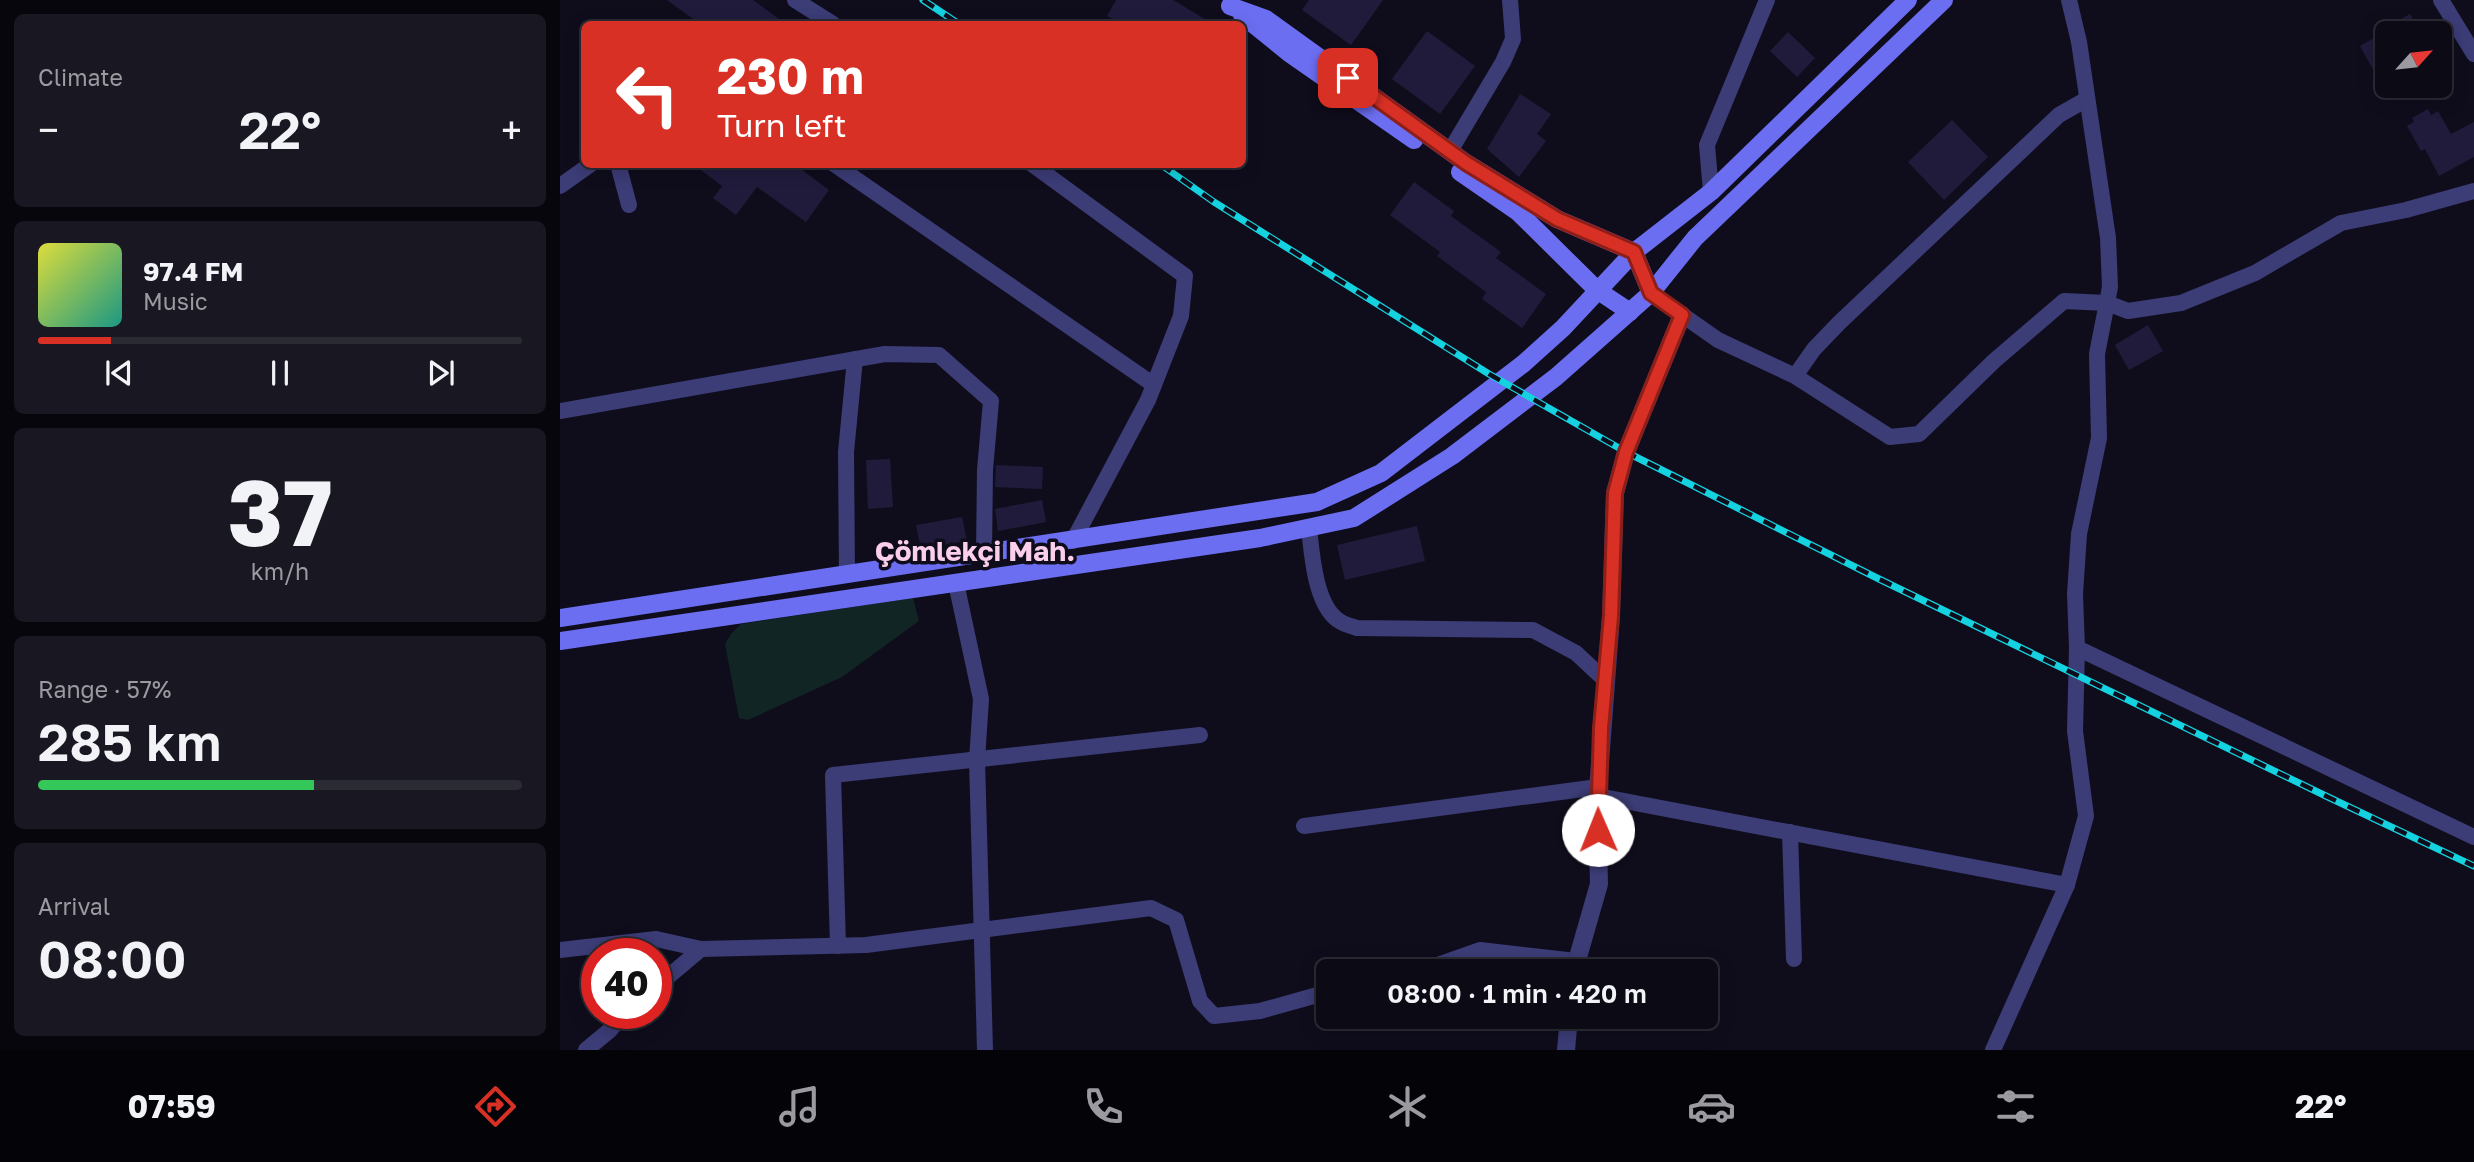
<!DOCTYPE html>
<meta charset="utf-8">
<style>
body{margin:0;font-family:"Golos Text",sans-serif;background:#191822;color:#f1f3f6;height:100vh;display:flex;flex-direction:column;font-size:26px;white-space:nowrap}
*{box-sizing:border-box;margin:0}
p{font-size:23px;color:#9a9aa0}
.icon{flex:none;width:38px;height:38px;fill:none;stroke:currentColor;stroke-width:2;stroke-linecap:round;stroke-linejoin:round}
.map{position:relative;flex:1;overflow:hidden}
.panel{display:flex;flex-direction:column;gap:14px;padding:14px;background:#06060c;width:560px}
.panel>*{flex:none}
.banner{position:absolute;left:21px;top:21px;width:665px;height:147px;border-radius:10px;box-shadow:0 4px 18px #0003,0 0 0 2px #2b2b34;background:#d93025;color:#fff;overflow:hidden}
.needle{width:46px;rotate:63deg}
.controls{position:absolute;left:1815px;top:21px;display:grid;gap:14px}
.controls a{display:grid;place-items:center;width:77px;height:77px;border-radius:10px;background:#0b0a15;box-shadow:0 4px 18px #0003,0 0 0 2px #2b2b34;font-size:35px}
.speed{position:absolute;left:21px;top:938px;display:flex;gap:14px;font-size:35px;font-weight:700;text-align:center}
.speed>*{display:grid;place-content:center;width:91px;height:91px;border-radius:50%;background:#0b0a15;box-shadow:0 4px 18px #0003,0 0 0 2px #2b2b34;line-height:1}
.speed .limit{border:10px solid #d22;background:#fff;color:#111}
.pin{position:absolute;display:grid;place-items:center;width:60px;height:60px;color:#fff;margin:-30px;border-radius:14px;box-shadow:0 4px 10px #0006}
.me{position:absolute;width:77px;margin:-38px;rotate:359deg;stroke-linejoin:round;filter:drop-shadow(0 0 5px #0008)}
.turn{display:flex;align-items:center;gap:24px;height:147px;padding:0 21px;font-size:32px}
.turn .icon{width:91px;height:91px;stroke-width:2.5}
.turn b{display:block;font-size:49px;line-height:60px}
.big{font-size:52px;font-weight:600;line-height:1.1}
.panel .card{flex:1;display:flex;flex-direction:column;justify-content:center;gap:10px;min-width:0;padding:0 24px;border-radius:10px;background:#191822}
.panel .dial{align-items:center;gap:0}
.dial b{font-size:91px;line-height:1}
.song{display:flex;align-items:center;gap:21px}
.cover{width:84px;height:84px;border-radius:10px;background:linear-gradient(135deg,hsl(60 70% 55%),hsl(170 70% 35%))}
.played{height:7px;border-radius:4px;background:linear-gradient(90deg,#d93025 15%,#2b2b34 15%)}
.keys{display:flex;justify-content:space-around;direction:ltr}
.heat{display:flex;justify-content:space-between;align-items:center;font-size:38px;direction:ltr}
.charge{height:10px;border-radius:5px;background:linear-gradient(90deg,#34c759 57%,#2b2b34 0)}
.trip{position:absolute;left:756px;top:959px;width:402px;height:70px;border-radius:10px;background:#0b0a15;box-shadow:0 4px 18px #0003,0 0 0 2px #2b2b34;font-weight:600;line-height:70px;text-align:center}
.tabs{display:flex;height:112px;justify-content:space-around;align-items:center;background:#040408;color:#9a9aa0}
.tabs .icon{width:49px;height:49px}
.tabs .on{color:#d93025}
.tabs b{font-size:32px;color:#f1f3f6}
main{display:flex;flex:1;min-height:0}
.map>svg:first-child{display:block}
.green{fill:#112524}
.building{fill:#201b3b}
.lines{fill:none;stroke-linecap:round;stroke-linejoin:round}
.minor{stroke:#3c3c77;stroke-width:16}
.tertiary{stroke:#3c3c77;stroke-width:18}
.secondary{stroke:#6c6ef2;stroke-width:18}
.rail-casing{stroke:#14d2df;stroke-width:7}
.rail{stroke:#0f0d1c;stroke-width:4.5;stroke-dasharray:13;stroke-linecap:butt}
.route-casing{stroke:#8d1f18;stroke-width:18}
.route{stroke:#d93025;stroke-width:12}
.labels{text-anchor:middle;dominant-baseline:central;stroke-width:7;stroke-linejoin:round;paint-order:stroke}
.district-label{font-size:28px;font-weight:bold;fill:#fbcfec;stroke:#0f0d1c}
</style>
<main>
<section class="panel">
<div class="card"><p>Climate</p>
<div class="heat"><a>−</a><b class="big">22°</b><a>+</a></div>
</div>
<div class="card">
<div class="song"><i class="cover"></i><div><b>97.4 FM</b><p>Music</p></div></div>
<div class="played"></div>
<div class="keys"><svg class="icon" aria-label="previous" viewBox="0 0 24 24"><path d="M18 5L8 12l10 7zM5 5v14"/></svg><svg class="icon" aria-label="pause" viewBox="0 0 24 24"><path d="M8 5v14M16 5v14"/></svg><svg class="icon" aria-label="next" viewBox="0 0 24 24"><path d="M6 5l10 7-10 7zM19 5v14"/></svg></div>
</div>
<div class="card dial"><b>37</b><p>km/h</p></div>
<div class="card"><p>Range · 57%</p><b class="big">285 km</b><div class="charge"></div></div>
<div class="card"><p>Arrival</p><b class="big">08:00</b></div>
</section>
<div class="map">
<svg width="1914" height="1050" viewBox="0 0 1914 1050">
<rect width="100%" height="100%" fill="#0f0d1c"/>
<path class="green" d="M 353,598 L 359,621 L 282,677 L 188,720 L 179,718 L 165,644 L 171,634 L 181,624 Z"/>
<g class="building">
<path d="M 107,0 L 193,0 L 226,24 L 140,24 Z"/>
<path d="M 556,0 L 613,0 L 653,24 L 561,24 L 547,16 Z"/>
<path d="M 749,0 L 823,0 L 791,45 L 742,10 Z"/>
<path d="M 1850,14 L 1854,21 L 1858,19 L 1866,33 L 1827,33 L 1827,95 L 1800,46 L 1823,33 L 1815,33 Z"/>
<path d="M 867,31 L 915,66 L 880,114 L 832,79 Z"/>
<path d="M 1228,32 L 1255,58 L 1237,77 L 1210,51 Z"/>
<path d="M 960,94 L 991,114 L 977,134 L 986,141 L 959,177 L 927,149 Z"/>
<path d="M 1868,109 L 1871,115 L 1878,111 L 1891,134 L 1914,122 L 1914,157 L 1879,176 L 1865,149 L 1861,151 L 1847,126 L 1854,122 L 1852,118 Z"/>
<path d="M 1392,120 L 1428,157 L 1384,200 L 1348,162 Z"/>
<path d="M 133,164 L 234,164 L 269,190 L 246,222 L 197,187 L 176,215 L 153,198 L 162,186 Z"/>
<path d="M 854,182 L 894,211 L 891,216 L 941,252 L 936,258 L 986,294 L 962,328 L 922,299 L 926,292 L 877,256 L 880,252 L 830,215 Z"/>
<path d="M 1588,325 L 1603,351 L 1569,370 L 1555,345 Z"/>
<path d="M 330,459 L 333,507 L 308,509 L 306,460 Z"/>
<path d="M 436,465 L 483,467 L 482,489 L 435,487 Z"/>
<path d="M 482,500 L 486,522 L 438,531 L 435,509 Z"/>
<path d="M 402,517 L 407,541 L 361,549 L 356,525 Z"/>
<path d="M 857,526 L 865,561 L 785,580 L 777,545 Z"/>
</g>
<g class="lines">
<g class="minor">
<path d="M 235,0 L 273,24"/>
<path d="M 1881,0 L 1914,54"/>
<path d="M 890,151 L 943,62 L 953,39 L 950,0"/>
<path d="M 58,164 L 69,205"/>
<path d="M 274,164 L 594,385"/>
<path d="M 472,164 L 625,276 L 621,316 L 588,400 L 513,541"/>
<path d="M 0,186 L 31,164"/>
<path d="M 1151,192 L 1147,145 L 1207,0"/>
<path d="M 1091,293 L 1158,340 L 1235,376 L 1330,437 L 1359,434 L 1434,361 L 1504,301 L 1547,303 L 1568,311 L 1621,303 L 1695,273 L 1781,223 L 1846,210 L 1914,191"/>
<path d="M 1235,376 L 1254,349 L 1279,323 L 1499,115 L 1527,99"/>
<path d="M 0,411 L 325,354 L 379,355 L 431,401 L 425,470 L 424,554"/>
<path d="M 749,528 C 752,554 755,608 781,622 C 786,625 792,626 797,628 L 973,630 L 1016,653 L 1046,681"/>
<path d="M 287,575 L 286,452 L 295,359"/>
<path d="M 396,583 L 421,699 L 417,760 L 425,1050"/>
<path d="M 1517,648 L 1914,837"/>
<path d="M 1038,796 L 1507,885"/>
<path d="M 744,826 L 1038,787"/>
<path d="M 1230,832 L 1234,959"/>
<path d="M 278,946 L 273,775 L 640,735"/>
<path d="M 0,950 L 96,939 L 141,949 L 306,945 L 591,908 L 616,920 L 640,1001 L 654,1016 L 700,1011 L 768,992"/>
<path d="M 851,971 L 869,968 L 920,950 L 1016,961"/>
<path d="M 96,987 L 141,949"/>
<path d="M 26,1050 L 50,1030 L 65,1013"/>
<path d="M 1433,1050 L 1507,885 L 1526,816 L 1515,731 L 1517,648 L 1515,594 L 1519,534 L 1539,438 L 1537,354 L 1550,287 L 1548,238 L 1519,42 L 1509,0"/>
</g>
<g class="tertiary">
<path d="M 1014,971 L 1039,884 L 1037,803 L 1051,616 L 1055,493 L 1066,452 L 1122,315"/>
<path d="M 1006,1050 L 1009,1017"/>
</g>
<g class="secondary">
<path d="M 670,6 L 706,19 L 906,163 L 997,219 L 1074,252 L 1091,293"/>
<path d="M 682,15 L 729,53 L 854,140"/>
<path d="M 900,172 L 958,212 L 1037,290 L 1070,312"/>
<path d="M 0,618 L 757,502 L 821,473 L 963,364 L 1003,328 L 1074,252 L 1151,192 L 1348,0"/>
<path d="M 0,641 L 700,538 L 794,518 L 892,456 L 996,377 L 1091,293 L 1135,238 L 1384,0"/>
</g>
<defs>
<g id="rail">
<path d="M 363,0 L 399,24"/>
<path d="M 600,164 L 654,202 L 929,374 L 1066,452 L 1317,578 L 1768,797 L 1914,866"/>
</g>
</defs>
<use href="#rail" class="rail-casing"/>
<use href="#rail" class="rail"/>
</g>
<g class="lines">
<defs>
<path id="route" d="M 788,78 L 906,163 L 997,219 L 1074,252 L 1091,293 L 1122,315 L 1066,452 L 1055,493 L 1051,616 L 1041,728 L 1038,830"/>
</defs>
<use href="#route" class="route-casing"/>
<use href="#route" class="route"/>
</g>
<g class="labels">
<g class="district-label">
<text x="415" y="550">Çömlekçi Mah.</text>
</g>
</g>
</svg>
<div class="controls">
<a><svg class="needle" viewBox="-14 -14 28 28"><path d="M0-13l5 13h-10z" fill="#e53935"/><path d="M0 13l5-13h-10z" fill="#9a9aa0"/></svg></a>
</div>
<div class="speed"><div class="limit">40</div></div>
<div class="pin" style="left:788px;top:78px;background:#d93025"><svg class="icon" aria-label="arrive" viewBox="0 0 24 24"><path d="M6 21V4h12l-3 4 3 4H6"/></svg></div>
<svg class="me" style="left:1038px;top:830px" viewBox="-20 -20 40 40"><circle r="19" fill="#fff"/><path d="M0-13L10 11 0 6-10 11z" fill="#d93025"/></svg>
<div class="trip">08:00 · 1 min · 420 m</div>
<div class="banner">
<div class="turn"><svg class="icon" aria-label="left" viewBox="0 0 24 24"><path d="M17 20v-9H6M10 6l-5 5 5 5"/></svg><div><b>230 m</b>Turn left</div></div>
</div>
</div>
</main>
<nav class="tabs">
<b>07:59</b>
<svg class="icon on" aria-label="directions" viewBox="0 0 24 24"><path d="M12 3l9 9-9 9-9-9zM9 14v-3h6M13 9l2 2-2 2"/></svg>
<svg class="icon" aria-label="music" viewBox="0 0 24 24"><path d="M9 18V5l10-2v13"/><circle cx="6" cy="18" r="3"/><circle cx="16" cy="16" r="3"/></svg>
<svg class="icon" aria-label="phone" viewBox="0 0 24 24"><path d="M5 4h4l2 5-3 2q2 4 5 5l2-3 5 2v4C11 20 4 13 5 4z"/></svg>
<svg class="icon" aria-label="climate" viewBox="0 0 24 24"><path d="M12 3v18M4 7l16 10M4 17L20 7"/></svg>
<svg class="icon" aria-label="car" viewBox="0 0 24 24"><path d="M5 17H2v-5l4-1 3-4h7l3 4 3 1v5h-3M9 17h6M6 11h13"/><circle cx="7" cy="17" r="2"/><circle cx="17" cy="17" r="2"/></svg>
<svg class="icon" aria-label="filters" viewBox="0 0 24 24"><path d="M4 7h16M4 17h16"/><circle cx="9" cy="7" r="2"/><circle cx="15" cy="17" r="2"/></svg>
<b>22°</b>
</nav>
